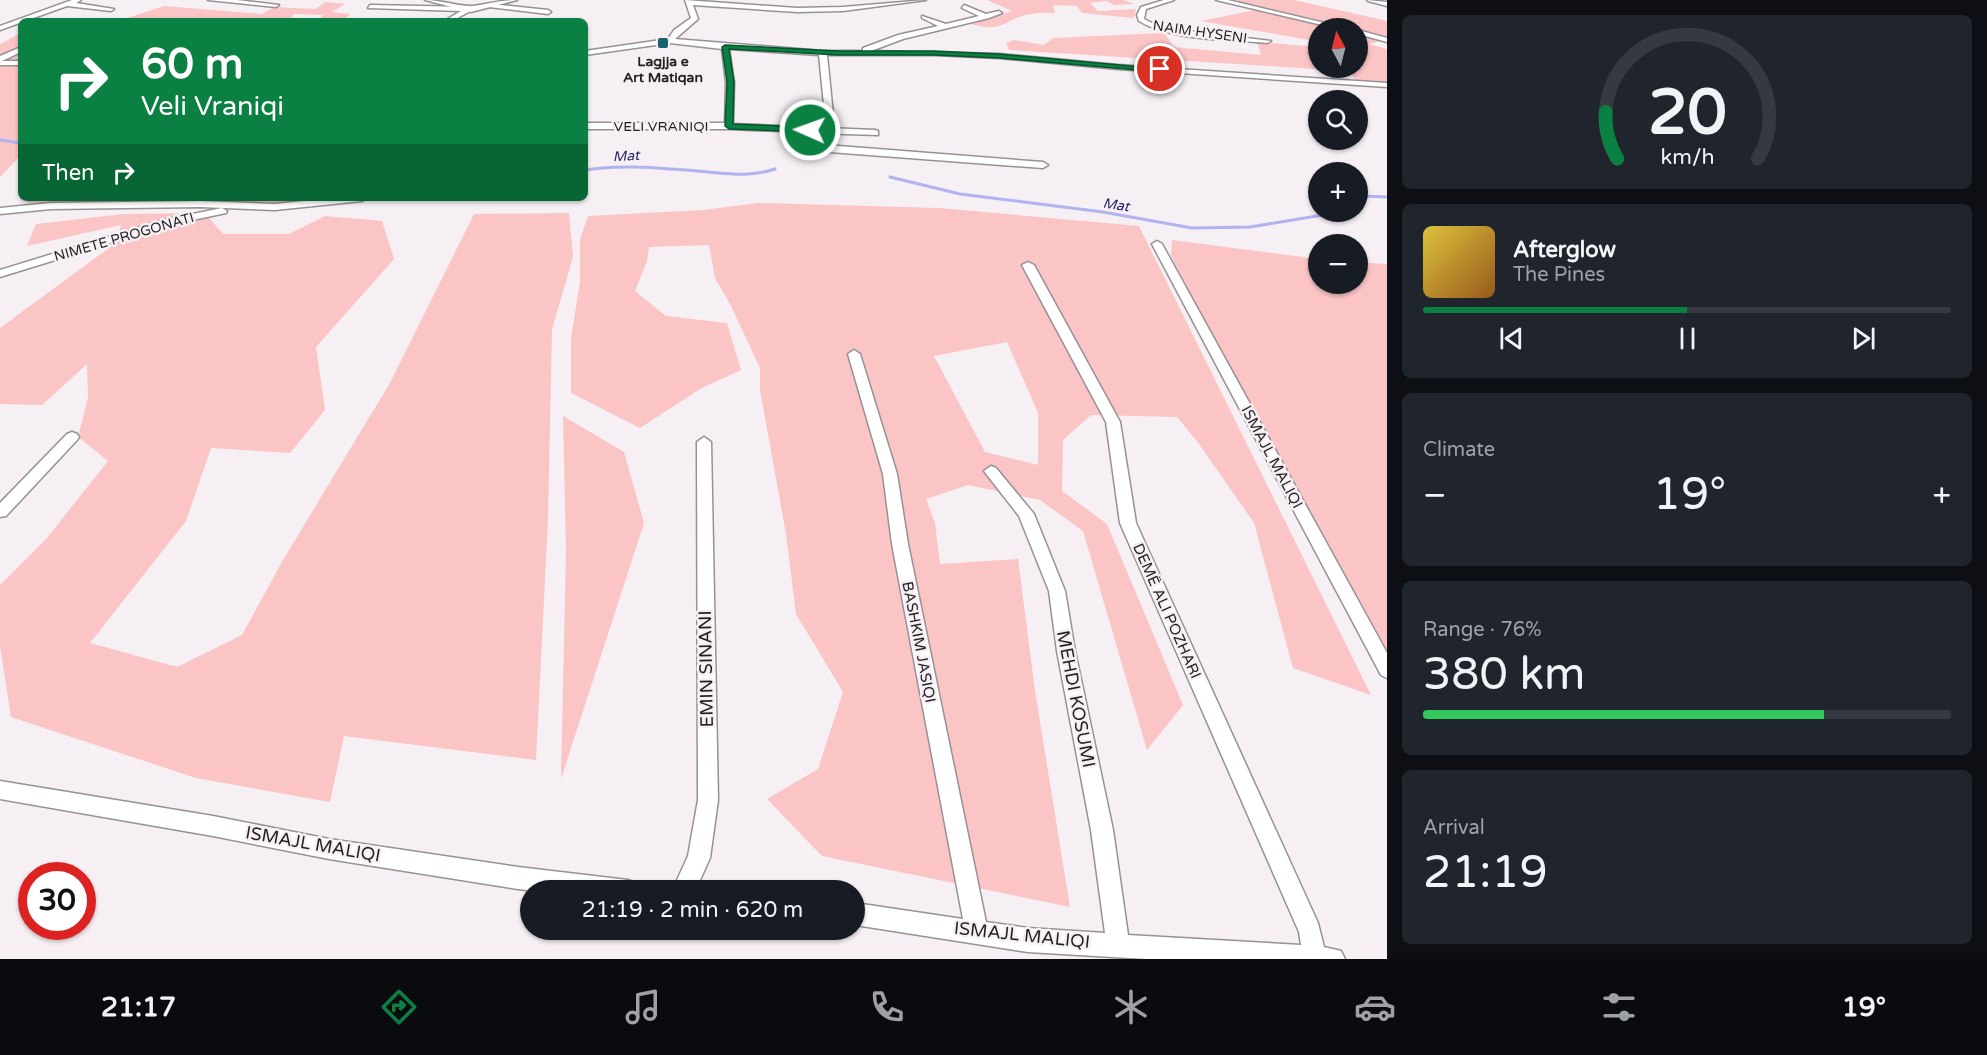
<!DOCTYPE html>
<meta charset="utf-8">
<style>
body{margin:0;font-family:"Varela Round",sans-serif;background:#20242c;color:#f1f3f6;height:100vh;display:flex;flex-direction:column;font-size:22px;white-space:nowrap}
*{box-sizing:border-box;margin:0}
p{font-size:20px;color:#9ea1a6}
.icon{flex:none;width:33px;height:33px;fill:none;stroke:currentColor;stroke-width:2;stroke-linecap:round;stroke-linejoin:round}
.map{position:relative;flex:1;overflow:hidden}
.panel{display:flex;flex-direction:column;gap:15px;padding:15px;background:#0d0f14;width:600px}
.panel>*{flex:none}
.banner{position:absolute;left:18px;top:18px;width:570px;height:183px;border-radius:9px;box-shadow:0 2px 4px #0004;background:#0b8043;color:#fff;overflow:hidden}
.needle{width:39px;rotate:353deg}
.fabs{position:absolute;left:1308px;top:18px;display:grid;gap:12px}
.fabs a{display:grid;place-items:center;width:60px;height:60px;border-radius:50%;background:#171b24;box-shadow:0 2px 4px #0004;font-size:30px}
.speed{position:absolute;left:18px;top:862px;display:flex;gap:12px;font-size:30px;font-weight:700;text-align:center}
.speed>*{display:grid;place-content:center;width:78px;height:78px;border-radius:50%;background:#171b24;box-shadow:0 2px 4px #0004;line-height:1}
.speed .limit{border:9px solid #d22;background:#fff;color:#111}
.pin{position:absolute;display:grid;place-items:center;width:51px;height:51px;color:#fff;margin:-26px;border:3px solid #fff;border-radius:50%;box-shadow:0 2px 6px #0007}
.me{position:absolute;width:66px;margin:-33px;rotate:272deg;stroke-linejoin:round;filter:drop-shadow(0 0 4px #0008)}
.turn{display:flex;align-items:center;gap:21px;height:126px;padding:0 24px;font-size:27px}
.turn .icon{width:78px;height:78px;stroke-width:2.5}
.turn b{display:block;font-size:42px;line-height:51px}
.then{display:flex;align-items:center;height:57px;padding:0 24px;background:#0003;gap:12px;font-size:22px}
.big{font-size:45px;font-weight:600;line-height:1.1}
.panel .card{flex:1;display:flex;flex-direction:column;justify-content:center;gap:9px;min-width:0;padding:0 21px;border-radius:9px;background:#20242c}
.panel .dial{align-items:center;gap:0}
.dial svg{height:156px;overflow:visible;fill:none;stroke:#363941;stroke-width:7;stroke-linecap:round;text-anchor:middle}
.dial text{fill:#f1f3f6;stroke:none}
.song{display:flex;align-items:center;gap:18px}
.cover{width:72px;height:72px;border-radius:9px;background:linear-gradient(135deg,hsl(50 70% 55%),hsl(30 70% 35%))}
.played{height:6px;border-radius:3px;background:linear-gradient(90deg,#0b8043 50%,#363941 50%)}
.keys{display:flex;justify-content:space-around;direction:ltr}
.heat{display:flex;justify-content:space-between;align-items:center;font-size:33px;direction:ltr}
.charge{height:9px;border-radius:4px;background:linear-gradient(90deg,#34c759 76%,#363941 0)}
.trip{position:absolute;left:520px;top:880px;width:345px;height:60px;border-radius:30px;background:#171b24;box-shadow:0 2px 4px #0004;font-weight:600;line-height:60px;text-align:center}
.tabs{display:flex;height:96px;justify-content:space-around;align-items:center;background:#090b0e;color:#9ea1a6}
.tabs .icon{width:42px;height:42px}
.tabs .on{color:#0b8043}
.tabs b{font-size:27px;color:#f1f3f6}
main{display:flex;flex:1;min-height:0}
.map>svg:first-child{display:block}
.green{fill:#fbc4c5;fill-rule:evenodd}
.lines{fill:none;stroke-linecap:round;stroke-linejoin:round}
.stream{stroke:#afb4ef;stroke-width:3}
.street-casing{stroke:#969196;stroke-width:3}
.secondary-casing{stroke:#969196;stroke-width:3}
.street{fill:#fff;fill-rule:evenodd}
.secondary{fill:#fff;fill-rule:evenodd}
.route{fill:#0b8043;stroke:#07532c;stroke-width:1.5}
.poi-dot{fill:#17646d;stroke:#f6f0f5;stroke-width:2}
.labels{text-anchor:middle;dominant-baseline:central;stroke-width:5;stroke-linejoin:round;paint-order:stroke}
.far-street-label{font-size:14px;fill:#211f21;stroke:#f6f0f5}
.far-poi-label{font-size:14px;font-weight:bold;fill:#211f21;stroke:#f6f0f5}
.far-water-label{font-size:14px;font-style:italic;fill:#292468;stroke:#f6f0f5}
.street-label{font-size:15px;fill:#211f21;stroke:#f6f0f5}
.near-street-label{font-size:18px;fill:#211f21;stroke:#f6f0f5}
</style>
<main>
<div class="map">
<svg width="1387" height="959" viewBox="0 0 1387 959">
<rect width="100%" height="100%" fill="#f6f0f5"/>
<g class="green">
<path d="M 987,0 L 1123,0 L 1134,4 L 1114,5 L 1106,1 L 1090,3 L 1098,11 L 1136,9 L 1134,18 L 1082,13 L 1077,6 L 1053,5 L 1055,13 C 1047,13 1038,12 1031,14 C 1003,18 1007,34 971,24 L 1012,11 Z"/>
<path d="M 1238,0 L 1294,0 L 1387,21 L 1387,39 L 1369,44 L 1387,49 L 1387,83 L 1356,81 L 1349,71 L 1009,50 L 1006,43 L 1014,40 L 1044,45 L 1053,38 L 1164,33 L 1174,47 L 1261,55 L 1257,42 L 1318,47 L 1315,41 L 1201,21 L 1260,9 L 1236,3 ZM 1318,28 L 1358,28 L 1358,68 L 1318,68 Z"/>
<path d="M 326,2 L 345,4 L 332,12 L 350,14 L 344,21 L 318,21 L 323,15 L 294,14 L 289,21 L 118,21 L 164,6 L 262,14 L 274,7 L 315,9 Z"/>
<path d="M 21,33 L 21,155 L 0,177 L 0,44 Z"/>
<path d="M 31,198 L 303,198 L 298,203 L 102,201 L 27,203 Z"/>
<path d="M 758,203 L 939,208 L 1139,226 L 1371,695 L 1293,668 L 1254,523 L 1197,441 L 1177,417 L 1091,415 L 1063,440 L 1062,491 L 1107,524 L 1183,705 L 1147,750 L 1083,531 L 1040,500 L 968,485 L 926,499 L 935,523 L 940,564 L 1018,559 L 1035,691 L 1070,907 L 822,856 L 767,799 L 818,769 L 843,692 L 796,614 L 786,534 L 760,390 L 760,368 L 730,304 L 715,278 L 709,245 L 649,247 L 647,261 L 635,291 L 666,316 L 727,323 L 741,370 L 700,389 L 640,428 L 571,393 L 571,339 L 580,281 L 580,239 L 588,216 L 703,210 ZM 1007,342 L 1038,413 L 1038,465 L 985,452 L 934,356 Z"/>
<path d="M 205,213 L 223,234 L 289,234 L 325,216 L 382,221 L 394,259 L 316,347 L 325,410 L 290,453 L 211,448 L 186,521 L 90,643 L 177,667 L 242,635 L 283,560 L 390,383 L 474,214 L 569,213 L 573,257 L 552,329 L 548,518 L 536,760 L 344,736 L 330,802 L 196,778 L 11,717 L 0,646 L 0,585 L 47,538 L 108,461 L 78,437 L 88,398 L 87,364 L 42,405 L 0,404 L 0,328 L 117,242 L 121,225 L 27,246 L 36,224 L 124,214 Z"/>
<path d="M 1172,240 L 1318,259 L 1318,284 L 1358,284 L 1358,262 L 1387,264 L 1387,652 L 1302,512 L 1171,256 Z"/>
<path d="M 563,416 L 624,452 L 644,523 L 561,779 L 566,550 Z"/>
</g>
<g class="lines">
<g class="stream">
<path d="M 0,140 L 21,143"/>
<path d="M 585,170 C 622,164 659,168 697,171 C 725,173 748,178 775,169"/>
<path d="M 890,177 L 960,194 L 1103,212 L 1192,228 L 1250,227 L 1341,212"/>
<path d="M 1358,199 L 1363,196 L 1387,197"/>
</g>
<defs>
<g id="street">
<path d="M 72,0 L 81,0 L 76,3 L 114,9 L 111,11 L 67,6 L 0,30 L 0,26 Z"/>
<path d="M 208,0 L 237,0 L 279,5 L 276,7 Z"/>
<path d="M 685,0 L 797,8 L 843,7 L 926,0 L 843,11 L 797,12 L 693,5 L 698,19 L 675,39 L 823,51 L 863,51 L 863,48 L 898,35 L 938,26 L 922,18 L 922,16 L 946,24 L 979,16 L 962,8 L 964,5 L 986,14 L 999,11 L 1002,13 L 989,18 L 903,39 L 871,51 L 999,54 L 1118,65 L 1387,83 L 1387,87 L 1118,69 L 999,58 L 934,55 L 827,55 L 833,115 L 829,118 L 825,115 L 819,55 L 729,49 L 734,82 L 733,124 L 875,130 L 878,131 L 878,135 L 814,133 L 813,144 L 1043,162 L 1048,165 L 1043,168 L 816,151 L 803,145 L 805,132 L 729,129 L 585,129 L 585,123 L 725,123 L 726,82 L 722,49 L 670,43 L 585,55 L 585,51 L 668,39 L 674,30 L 691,18 Z"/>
<path d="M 1164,0 L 1174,0 L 1146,9 L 1144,19 L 1152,23 L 1180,30 L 1271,41 L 1267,43 C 1228,39 1172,41 1139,21 L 1137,15 L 1141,7 Z"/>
<path d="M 1216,0 L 1228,0 L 1346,28 L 1335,28 Z"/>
<path d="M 1367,0 L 1387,2 L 1387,6 L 1368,1 Z"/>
<path d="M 491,4 L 548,10 L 551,12 L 548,14 L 489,7 Z"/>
<path d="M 370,5 L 471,7 L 474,9 L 452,21 L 444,21 L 461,11 L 368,8 Z"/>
<path d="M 1358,30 L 1387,38 L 1387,42 L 1358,34 Z"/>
<path d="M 21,47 L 21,52 L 2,61 L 21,61 L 21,65 L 0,65 L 0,56 Z"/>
<path d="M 333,198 L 367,198 L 362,201 L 275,210 L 200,207 L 51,209 L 0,214 L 0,208 L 51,203 L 200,201 L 275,204 Z"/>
<path d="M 222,208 L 227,211 L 226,213 L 169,225 L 0,277 L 0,270 L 163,220 Z"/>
<path d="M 1157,241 L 1162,244 L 1387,653 L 1387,678 L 1381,675 L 1152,244 Z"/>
<path d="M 1028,262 L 1034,265 L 1120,422 L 1136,523 L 1318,923 L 1324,947 L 1341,951 L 1345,959 L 1146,959 L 1028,952 L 855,925 L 855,903 L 963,919 L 892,544 L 883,474 L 848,354 L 854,350 L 860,354 L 897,474 L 908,544 L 986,922 L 1028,928 L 1105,933 L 1091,830 L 1057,651 L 1049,591 L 1019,516 L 984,471 L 991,466 L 996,468 L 1034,514 L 1065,591 L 1075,651 L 1113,830 L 1128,935 L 1301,945 L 1299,932 L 1120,523 L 1106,422 L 1022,265 Z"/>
<path d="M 72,432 L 77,434 L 79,437 L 77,440 L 6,516 L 0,517 L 0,503 L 67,434 Z"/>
<path d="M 704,437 L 711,442 L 718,800 L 710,858 L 695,891 L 672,891 L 688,856 L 698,800 L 697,442 Z"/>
<path d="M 0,781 L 213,816 L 329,839 L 518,867 L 628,880 L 636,883 L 639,891 L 536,891 L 518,889 L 329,859 L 213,836 L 0,799 Z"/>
</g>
<path id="secondary" d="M 425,0 C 441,0 461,7 473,6 C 488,4 501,0 517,0 L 471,12 Z"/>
</defs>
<use href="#street" class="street-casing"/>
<use href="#secondary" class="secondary-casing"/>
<use href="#street" class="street"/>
<use href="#secondary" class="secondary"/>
</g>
<path class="route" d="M 725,45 L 838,51 L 934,51 L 999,54 L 1164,69 L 1160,72 L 999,58 L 934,55 L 838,55 L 729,49 L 734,82 L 733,124 L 810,127 L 814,130 L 810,132 L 729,129 L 725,126 L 727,82 L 722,47 Z"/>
<rect class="poi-dot" x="657" y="37" width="12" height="12" rx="3"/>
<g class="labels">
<g class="far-street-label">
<text transform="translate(1200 32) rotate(8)">NAIM HYSENI</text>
<text x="661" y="126">VELI VRANIQI</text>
<text transform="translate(124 237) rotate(-16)">NIMETE PROGONATI</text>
</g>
<g class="far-poi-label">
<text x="663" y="61">Lagjja e<tspan x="663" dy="16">Art Matiqan</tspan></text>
</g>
<g class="far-water-label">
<text transform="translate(626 156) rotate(-3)">Mat</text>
<text transform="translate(1116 205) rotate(8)">Mat</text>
</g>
<g class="street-label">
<text transform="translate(1272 457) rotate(62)">ISMAJL MALIQI</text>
<text transform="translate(1167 611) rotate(66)">DEMË ALI POZHARI</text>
<text transform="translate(919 642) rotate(79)">BASHKIM JASIQI</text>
</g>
<g class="near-street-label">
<text transform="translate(706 669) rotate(-91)">EMIN SINANI</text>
<text transform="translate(1076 699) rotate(79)">MEHDI KOSUMI</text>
<text transform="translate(313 844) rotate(10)">ISMAJL MALIQI</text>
<text transform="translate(1022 935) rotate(6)">ISMAJL MALIQI</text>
</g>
</g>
</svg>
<div class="fabs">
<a><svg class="needle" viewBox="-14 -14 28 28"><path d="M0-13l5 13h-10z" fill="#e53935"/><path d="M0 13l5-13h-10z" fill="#9ea1a6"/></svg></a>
<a><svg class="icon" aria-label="search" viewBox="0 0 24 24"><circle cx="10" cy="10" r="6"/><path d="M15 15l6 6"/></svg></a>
<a>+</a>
<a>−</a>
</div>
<div class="speed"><div class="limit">30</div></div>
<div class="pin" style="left:1160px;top:69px;background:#d93025"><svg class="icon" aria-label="arrive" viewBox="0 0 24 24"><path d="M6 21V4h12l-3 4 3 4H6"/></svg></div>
<svg class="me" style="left:810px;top:130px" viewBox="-20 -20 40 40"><circle r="17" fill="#0b8043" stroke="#fff" stroke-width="3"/><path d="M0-11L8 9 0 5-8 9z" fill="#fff"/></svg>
<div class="trip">21:19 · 2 min · 620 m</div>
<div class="banner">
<div class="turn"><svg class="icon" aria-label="right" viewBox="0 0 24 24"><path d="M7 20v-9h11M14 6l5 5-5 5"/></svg><div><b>60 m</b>Veli Vraniqi</div></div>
<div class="then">Then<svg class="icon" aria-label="right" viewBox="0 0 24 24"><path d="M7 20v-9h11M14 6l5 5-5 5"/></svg></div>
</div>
</div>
<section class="panel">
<div class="card dial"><svg viewBox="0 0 100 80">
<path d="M14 69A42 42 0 1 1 86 69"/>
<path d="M14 69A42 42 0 0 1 8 45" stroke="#0b8043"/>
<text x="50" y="56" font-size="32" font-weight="700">20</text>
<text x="50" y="72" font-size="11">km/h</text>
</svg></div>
<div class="card">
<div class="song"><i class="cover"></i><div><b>Afterglow</b><p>The Pines</p></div></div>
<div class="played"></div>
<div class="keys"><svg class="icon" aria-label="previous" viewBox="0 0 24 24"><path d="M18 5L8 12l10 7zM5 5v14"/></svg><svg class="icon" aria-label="pause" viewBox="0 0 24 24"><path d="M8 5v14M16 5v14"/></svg><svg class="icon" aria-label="next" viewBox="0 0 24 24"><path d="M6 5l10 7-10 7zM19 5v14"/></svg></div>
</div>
<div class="card"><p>Climate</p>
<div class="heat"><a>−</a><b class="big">19°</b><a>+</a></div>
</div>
<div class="card"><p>Range · 76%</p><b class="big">380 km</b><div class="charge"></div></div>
<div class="card"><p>Arrival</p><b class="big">21:19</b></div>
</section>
</main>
<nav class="tabs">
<b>21:17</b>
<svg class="icon on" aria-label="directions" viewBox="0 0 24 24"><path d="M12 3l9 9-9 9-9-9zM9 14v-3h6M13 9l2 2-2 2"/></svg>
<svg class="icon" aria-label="music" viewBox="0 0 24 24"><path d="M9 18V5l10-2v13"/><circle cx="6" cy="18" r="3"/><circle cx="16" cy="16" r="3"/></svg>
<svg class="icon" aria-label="phone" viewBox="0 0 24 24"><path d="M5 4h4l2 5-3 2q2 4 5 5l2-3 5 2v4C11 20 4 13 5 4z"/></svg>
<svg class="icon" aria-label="climate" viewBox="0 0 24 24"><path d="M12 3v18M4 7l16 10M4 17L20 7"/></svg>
<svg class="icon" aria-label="car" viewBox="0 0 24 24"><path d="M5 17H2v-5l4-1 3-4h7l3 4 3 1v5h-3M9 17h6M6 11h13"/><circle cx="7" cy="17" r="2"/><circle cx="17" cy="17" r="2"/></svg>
<svg class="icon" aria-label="filters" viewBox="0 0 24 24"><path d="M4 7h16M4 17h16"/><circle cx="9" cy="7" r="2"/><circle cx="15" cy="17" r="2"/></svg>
<b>19°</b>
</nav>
